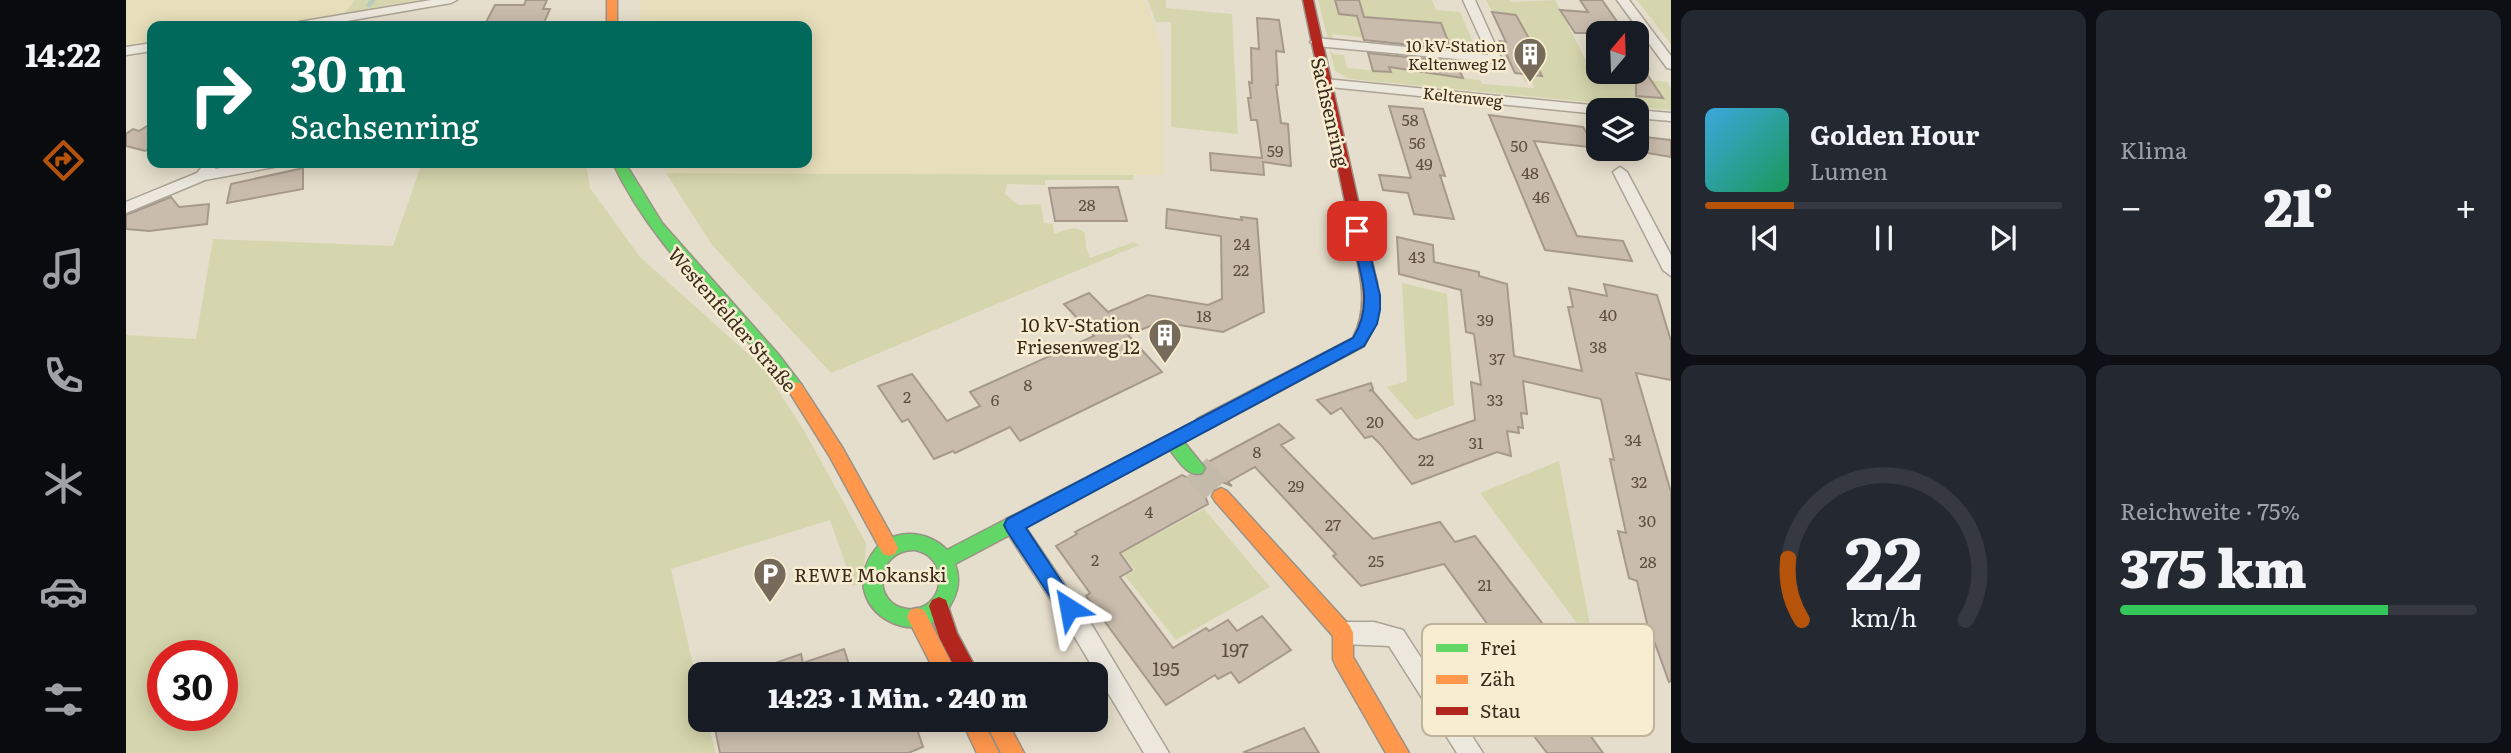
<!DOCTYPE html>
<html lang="de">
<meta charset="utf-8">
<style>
body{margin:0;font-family:Literata,serif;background:#242831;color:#f1f3f6;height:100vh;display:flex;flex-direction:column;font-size:26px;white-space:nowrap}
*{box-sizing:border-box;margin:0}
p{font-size:23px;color:#9ea1a6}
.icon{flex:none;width:38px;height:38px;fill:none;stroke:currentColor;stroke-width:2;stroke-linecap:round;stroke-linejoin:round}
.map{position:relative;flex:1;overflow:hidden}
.details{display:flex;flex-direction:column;gap:10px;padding:10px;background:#0d0f14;width:840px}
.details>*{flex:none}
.banner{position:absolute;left:21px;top:21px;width:665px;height:147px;border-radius:14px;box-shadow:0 4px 18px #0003;background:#00695c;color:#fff;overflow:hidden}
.needle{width:46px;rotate:19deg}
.fabs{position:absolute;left:1460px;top:21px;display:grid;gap:14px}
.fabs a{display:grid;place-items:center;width:63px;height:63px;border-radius:14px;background:#171b24;box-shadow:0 4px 18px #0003;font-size:35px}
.speed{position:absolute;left:21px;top:640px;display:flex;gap:14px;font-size:35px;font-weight:700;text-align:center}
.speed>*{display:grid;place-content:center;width:91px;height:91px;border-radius:50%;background:#171b24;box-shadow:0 4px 18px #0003;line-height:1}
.speed .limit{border:10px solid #d22;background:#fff;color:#111}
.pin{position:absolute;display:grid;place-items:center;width:60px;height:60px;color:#fff;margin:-30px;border-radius:14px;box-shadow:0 4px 10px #0006}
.me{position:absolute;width:77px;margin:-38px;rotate:326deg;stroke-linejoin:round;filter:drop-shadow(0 0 5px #0008)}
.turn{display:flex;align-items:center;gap:24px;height:147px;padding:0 28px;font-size:32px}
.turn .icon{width:91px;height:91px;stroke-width:2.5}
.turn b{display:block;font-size:49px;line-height:60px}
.big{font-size:52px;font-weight:800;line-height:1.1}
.details .widget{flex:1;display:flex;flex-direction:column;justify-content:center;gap:10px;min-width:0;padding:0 24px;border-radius:14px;background:#242831}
.details .dial{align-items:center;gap:0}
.dial svg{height:182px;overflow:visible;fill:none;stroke:#363941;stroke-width:7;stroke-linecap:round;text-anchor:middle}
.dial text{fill:#f1f3f6;stroke:none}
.song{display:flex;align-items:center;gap:21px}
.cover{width:84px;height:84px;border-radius:10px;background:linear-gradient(135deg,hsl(200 70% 55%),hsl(150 70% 35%))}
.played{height:7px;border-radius:4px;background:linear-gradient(90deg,#b45309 25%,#363941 25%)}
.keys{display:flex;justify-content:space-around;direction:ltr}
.heat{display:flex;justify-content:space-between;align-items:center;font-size:38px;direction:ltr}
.charge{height:10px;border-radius:5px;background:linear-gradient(90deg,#34c759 75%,#363941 0)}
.details .tiles{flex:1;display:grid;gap:10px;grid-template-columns:repeat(2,1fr)}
.trip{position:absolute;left:562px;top:662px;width:420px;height:70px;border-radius:14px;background:#171b24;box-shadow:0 4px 18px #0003;font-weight:800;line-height:70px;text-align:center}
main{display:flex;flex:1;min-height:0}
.menu{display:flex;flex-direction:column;width:126px;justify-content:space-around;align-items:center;background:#090b0e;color:#9ea1a6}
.menu .icon{width:49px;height:49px}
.menu .current{color:#b45309}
.menu b{font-size:32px;color:#f1f3f6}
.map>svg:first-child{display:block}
.farmland{fill:#e7dfbb}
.green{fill:#d5d6ad;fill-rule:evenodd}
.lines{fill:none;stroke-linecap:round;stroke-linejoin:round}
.stream{stroke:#b8cbbf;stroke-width:4.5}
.building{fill:#cabcac;stroke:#a6998b;stroke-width:2}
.secondary-tunnel{stroke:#c4baa9;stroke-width:29;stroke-dasharray:29 15;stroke-linecap:butt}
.street-casing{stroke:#aba395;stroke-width:3}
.fast-casing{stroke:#9a9285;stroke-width:3}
.slow-casing{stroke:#9a9285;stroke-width:3}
.jam-casing{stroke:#9a9285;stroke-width:3}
.street{fill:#ede8de;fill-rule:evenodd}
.fast{fill:#63d668;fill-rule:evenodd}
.slow{fill:#ff974d;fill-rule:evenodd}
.jam{fill:#b3261e;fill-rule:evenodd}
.route{fill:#1a73e8;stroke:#114b97;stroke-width:2}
.labels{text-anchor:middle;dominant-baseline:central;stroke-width:5;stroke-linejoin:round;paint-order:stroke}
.far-poi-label{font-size:16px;fill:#3a2b1c;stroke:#f8edd1;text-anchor:end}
.far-street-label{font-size:16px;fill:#3a2b1c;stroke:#f8edd1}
.number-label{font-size:16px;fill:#5e4f40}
.street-label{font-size:19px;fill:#3a2b1c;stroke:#f8edd1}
.poi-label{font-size:19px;fill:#3a2b1c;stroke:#f8edd1;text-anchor:end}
.near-number-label{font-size:19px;fill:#5e4f40}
.key{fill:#f8edd1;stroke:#bfb39b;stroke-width:2}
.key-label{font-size:19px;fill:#3a2b1c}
</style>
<main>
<nav class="menu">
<b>14:22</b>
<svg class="icon current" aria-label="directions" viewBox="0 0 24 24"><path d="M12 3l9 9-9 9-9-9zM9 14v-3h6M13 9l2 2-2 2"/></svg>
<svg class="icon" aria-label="music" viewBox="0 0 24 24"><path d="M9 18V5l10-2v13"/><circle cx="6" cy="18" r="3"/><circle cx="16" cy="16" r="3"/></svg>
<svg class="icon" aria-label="phone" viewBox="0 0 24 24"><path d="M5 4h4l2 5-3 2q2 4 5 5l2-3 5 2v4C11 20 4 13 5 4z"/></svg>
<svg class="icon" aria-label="climate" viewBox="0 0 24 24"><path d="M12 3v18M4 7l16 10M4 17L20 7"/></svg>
<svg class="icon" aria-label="car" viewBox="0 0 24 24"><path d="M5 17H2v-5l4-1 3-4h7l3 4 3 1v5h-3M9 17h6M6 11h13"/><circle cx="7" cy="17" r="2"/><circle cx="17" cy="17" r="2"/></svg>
<svg class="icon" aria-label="filters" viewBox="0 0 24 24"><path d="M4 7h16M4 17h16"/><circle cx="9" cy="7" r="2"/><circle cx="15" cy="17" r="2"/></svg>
</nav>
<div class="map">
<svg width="1545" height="753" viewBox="0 0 1545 753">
<rect width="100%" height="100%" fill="#e6decc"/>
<g class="farmland">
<path d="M 0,0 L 229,0 L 215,18 L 156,26 L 26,26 L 26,45 L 0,49 Z"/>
<path d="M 514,0 L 1019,0 L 1036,48 L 1038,175 L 540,173 L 538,163 L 681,163 L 681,26 L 515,26 Z"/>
</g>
<g class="green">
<path d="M 229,0 L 294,0 L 248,8 L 215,18 Z"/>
<path d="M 1022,0 L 1040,0 L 1040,8 L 1106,14 L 1112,134 L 1045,127 L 1045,22 L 1030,22 Z"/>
<path d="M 1192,0 L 1306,0 L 1310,10 L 1334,12 L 1351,51 L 1206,34 L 1207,40 L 1202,39 Z"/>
<path d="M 1360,0 L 1384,0 L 1386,2 L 1429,0 L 1467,74 L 1541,82 L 1545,88 L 1545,110 L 1224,79 L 1209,71 L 1204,50 L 1207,54 L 1218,55 L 1221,68 L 1264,72 L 1263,67 L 1308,72 L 1309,75 L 1354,80 L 1356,84 L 1408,88 L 1406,82 L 1399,81 L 1395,74 L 1416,75 L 1400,44 L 1405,43 L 1391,15 L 1366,12 Z"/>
<path d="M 1511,0 L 1545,0 L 1545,44 Z"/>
<path d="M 296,163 L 460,163 L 464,188 L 514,257 L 638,368 L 680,434 L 740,543 L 739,561 L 734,583 L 727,586 L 704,520 L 545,569 L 574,695 L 574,719 L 581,719 L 590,753 L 0,753 L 0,335 L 70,339 L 87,239 L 267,246 ZM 37,656 L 96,656 L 96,716 L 37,716 Z"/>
<path d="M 540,173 L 1008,175 L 1007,180 L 919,180 L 919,185 L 881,184 L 879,194 L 892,205 L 915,204 L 918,223 L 927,224 L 928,234 C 939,231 949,224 959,233 L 960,248 L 964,258 L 1008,242 L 1013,245 L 705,373 L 586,245 Z"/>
<path d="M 1276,283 L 1321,294 L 1328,405 L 1290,420 L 1261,387 L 1281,381 Z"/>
<path d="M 1433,461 L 1468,646 L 1354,493 Z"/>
<path d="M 1078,509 L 1144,587 L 1050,640 L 999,576 L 1009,570 L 993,549 L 1010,540 L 1014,543 Z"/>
</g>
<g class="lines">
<path class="stream" d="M 243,5 L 247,0"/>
</g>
<g class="building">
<path d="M 400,0 L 421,0 L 417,9 L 424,9 L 417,25 L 358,26 L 369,5 L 398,5 Z"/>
<path d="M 1209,0 L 1233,0 L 1238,17 L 1315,23 L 1325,49 L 1238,40 L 1231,16 L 1213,14 Z"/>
<path d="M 1454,0 L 1476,0 L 1499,33 L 1449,33 L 1434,10 L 1462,12 Z"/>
<path d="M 1366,12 L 1390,15 L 1406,44 L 1400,44 L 1416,76 L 1389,73 L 1374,41 L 1380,42 Z"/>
<path d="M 1131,18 L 1153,20 L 1158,52 L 1150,51 L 1152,85 L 1150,85 L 1155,123 L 1162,124 L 1165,166 L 1137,162 L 1138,175 L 1085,170 L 1084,153 L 1136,158 L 1131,120 L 1125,120 L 1122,98 L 1125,98 L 1123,82 L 1126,83 L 1125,48 L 1133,49 Z"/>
<path d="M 1242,53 L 1330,62 L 1337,78 L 1263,67 L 1265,72 L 1247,71 Z"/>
<path d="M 1510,58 L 1537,98 L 1510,96 Z"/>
<path d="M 1263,106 L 1297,109 L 1319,176 L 1314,175 L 1328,219 L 1288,214 L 1282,193 L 1257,190 L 1253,175 L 1285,178 Z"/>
<path d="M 1363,115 L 1457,127 L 1460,132 L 1472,133 L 1472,148 L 1408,141 L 1451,236 L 1497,241 L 1506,261 L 1419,250 Z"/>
<path d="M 26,123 L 26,147 L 19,151 L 0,146 L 0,134 L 7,129 L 13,131 Z"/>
<path d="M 1510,136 L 1545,140 L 1545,157 L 1510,151 Z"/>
<path d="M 177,168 L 177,189 L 101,203 L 105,184 Z"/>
<path d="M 992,187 L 1001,221 L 929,221 L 923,188 Z"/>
<path d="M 45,197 L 53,207 L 83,204 L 81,224 L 23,231 L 0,229 L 0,215 Z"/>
<path d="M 1041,209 L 1116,220 L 1115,217 L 1131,219 L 1138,312 L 1097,332 L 1034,322 L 1002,335 L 1036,372 L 894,441 L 884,427 L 829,453 L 827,451 L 808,459 L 782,419 L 776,422 L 752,386 L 786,374 L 821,421 L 854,406 L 844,392 L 968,336 L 938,304 L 963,293 L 982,312 L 1022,295 L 1082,305 L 1096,299 L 1095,236 L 1040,228 Z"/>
<path d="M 1271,237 L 1307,245 L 1308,262 L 1353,272 L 1353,276 L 1381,284 L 1388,356 L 1392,357 L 1456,371 L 1442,307 L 1447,307 L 1443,288 L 1481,296 L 1478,284 L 1531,295 L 1545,341 L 1545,380 L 1510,373 L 1545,492 L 1545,681 L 1543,682 L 1527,638 L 1524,636 L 1511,581 L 1503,578 L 1492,531 L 1500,533 L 1484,459 L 1488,460 L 1475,399 L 1397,381 L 1401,414 L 1395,413 L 1397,428 L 1392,427 L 1393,433 L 1381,431 L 1385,456 L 1371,452 L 1286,484 L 1255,445 L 1246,436 L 1239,438 L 1215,408 L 1205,414 L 1191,400 L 1245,383 L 1247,389 L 1243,391 L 1246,390 L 1287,438 L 1292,440 L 1349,420 L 1345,382 L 1355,385 L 1348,334 L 1340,332 L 1335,290 L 1273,274 Z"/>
<path d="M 1153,424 L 1168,438 L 1155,445 L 1247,539 L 1314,522 L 1329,542 L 1349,536 L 1436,649 L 1427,652 L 1470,710 L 1450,716 L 1477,753 L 1421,753 L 1405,732 L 1432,722 L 1318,564 L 1235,586 L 1207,556 L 1210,554 L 1129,467 L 1102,482 L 1106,486 L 1096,482 L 1084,486 L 1079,495 L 1082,504 L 994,553 L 1006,570 L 994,577 L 1047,648 L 1080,628 L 1083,631 L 1102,620 L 1111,631 L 1136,616 L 1165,650 L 1113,683 L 1105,672 L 1092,679 L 1089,675 L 1040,705 L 960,596 L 964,593 L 930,546 L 951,534 L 949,532 L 1056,475 L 1067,480 L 1080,479 L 1085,469 L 1082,462 Z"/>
<path d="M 718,649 L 726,674 L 626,674 L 626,671 L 675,654 L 677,663 Z"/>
<path d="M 587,719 L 775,719 L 778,728 L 789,723 L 797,747 L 782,753 L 594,753 Z"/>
<path d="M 1178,728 L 1193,753 L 1119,753 L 1118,752 Z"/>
</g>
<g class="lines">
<path class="secondary-tunnel" d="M 1070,468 L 1095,496"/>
<defs>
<g id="street">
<path d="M 305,0 L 331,0 L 325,3 L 192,26 L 167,26 L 173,22 Z"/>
<path d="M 1337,0 L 1349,0 L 1376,60 L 1374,63 L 1190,46 L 1184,42 L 1190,38 L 1362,55 Z"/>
<path d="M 1491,0 L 1503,0 L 1545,56 L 1545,69 L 1541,68 Z"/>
<path d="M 26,43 L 26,51 L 0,55 L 0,47 Z"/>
<path d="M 1199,79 L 1475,106 L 1482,110 L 1472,110 L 1472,114 L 1194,86 L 1194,80 Z"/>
<path d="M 1509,110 L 1510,110 L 1545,113 L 1545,121 L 1510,118 Z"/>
<path d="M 79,163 L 93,163 L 89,169 L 124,163 L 155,163 L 148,167 L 79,180 L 0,213 L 0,202 L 71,173 Z"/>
<path d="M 1494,167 L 1501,172 L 1545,255 L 1545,276 L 1537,270 L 1487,172 Z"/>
<path d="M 887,516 L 894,519 L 961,617 L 1043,753 L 1018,753 L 945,631 L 880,531 L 877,525 L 880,519 Z"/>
<path d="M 1217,622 L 1248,622 L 1277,630 L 1357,753 L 1331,753 L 1263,646 L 1217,644 L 1209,640 L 1206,633 L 1209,626 Z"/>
</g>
<g id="fast">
<path d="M 487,163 L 499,163 L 536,223 L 652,354 L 675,384 L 677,388 L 675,392 L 663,392 C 606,315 528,251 487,163 Z"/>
<path d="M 1077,417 L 1083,419 L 1085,424 L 1083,429 L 1058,442 L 1079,468 L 1076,473 C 1062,478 1052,460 1044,450 L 829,564 C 834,577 833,588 827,600 C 800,659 709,612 746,554 C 763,527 801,529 821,550 ZM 789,550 C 826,557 819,613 781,609 C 745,605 749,549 789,550 Z"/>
</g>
<g id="slow">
<rect x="481" y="0" width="10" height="26"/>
<path d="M 1235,240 L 1242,245 L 1251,283 L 1252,306 L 1247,329 L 1238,346 L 1083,429 L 1077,431 L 1071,429 L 1069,424 L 1071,419 L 1227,338 C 1243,307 1235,277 1228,245 Z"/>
<path d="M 669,382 L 675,384 L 716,447 L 769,542 L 772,548 L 769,554 L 763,556 L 757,554 L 704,457 L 661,388 L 663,384 Z"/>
<path d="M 1095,488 L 1101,491 L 1224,626 L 1227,633 L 1227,657 L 1283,753 L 1260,753 L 1210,666 L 1207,659 L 1207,636 L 1089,501 L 1086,496 L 1089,491 Z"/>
<path d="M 791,608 L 798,610 L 831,674 L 810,674 L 781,617 L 784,610 Z"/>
<path d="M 835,719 L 856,719 L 873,753 L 851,753 Z"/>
<path d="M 858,719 L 880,719 L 898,753 L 875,753 Z"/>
</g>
<g id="jam">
<path d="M 1177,0 L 1187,0 L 1242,245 L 1235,250 L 1228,245 Z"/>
<path d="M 813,597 L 820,600 L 831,633 L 853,674 L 832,674 L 813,637 L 803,606 L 806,600 Z"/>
</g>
</defs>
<use href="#street" class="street-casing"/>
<use href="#fast" class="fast-casing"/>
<use href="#slow" class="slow-casing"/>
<use href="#jam" class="jam-casing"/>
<use href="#street" class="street"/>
<use href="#fast" class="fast"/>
<use href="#slow" class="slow"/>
<use href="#jam" class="jam"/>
</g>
<path class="route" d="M 1231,226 L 1238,231 L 1254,295 L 1254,310 L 1251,324 L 1238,346 L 900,528 L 953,608 L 950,615 L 943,617 L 936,615 L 881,531 L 878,525 L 881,519 L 1227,338 C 1249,303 1233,269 1224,231 Z"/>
<defs>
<symbol id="building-pin" viewBox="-11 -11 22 30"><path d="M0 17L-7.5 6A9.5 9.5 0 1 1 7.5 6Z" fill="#766a5a" stroke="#f8edd1"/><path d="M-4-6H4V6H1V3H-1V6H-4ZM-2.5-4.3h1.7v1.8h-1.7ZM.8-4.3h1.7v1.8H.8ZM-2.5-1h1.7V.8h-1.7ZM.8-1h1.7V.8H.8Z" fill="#fff"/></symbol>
<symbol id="parking-pin" viewBox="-11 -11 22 30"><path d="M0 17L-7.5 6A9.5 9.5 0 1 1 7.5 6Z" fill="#766a5a" stroke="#f8edd1"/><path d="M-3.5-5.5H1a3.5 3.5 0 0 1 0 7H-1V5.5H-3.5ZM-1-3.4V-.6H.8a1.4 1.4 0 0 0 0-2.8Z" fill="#fff"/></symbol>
</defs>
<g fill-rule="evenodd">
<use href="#building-pin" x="1385" y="35" width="38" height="52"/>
<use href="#building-pin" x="1020" y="316" width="38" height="52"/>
<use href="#parking-pin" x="625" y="555" width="38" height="52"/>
</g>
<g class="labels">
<g class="far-poi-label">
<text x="1380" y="45">10 kV-Station<tspan x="1380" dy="18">Keltenweg 12</tspan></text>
</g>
<g class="far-street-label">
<text transform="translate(1337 96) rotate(6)">Keltenweg</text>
</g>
<g class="number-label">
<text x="1284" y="119">58</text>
<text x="1291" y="142">56</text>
<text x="1393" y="145">50</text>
<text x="1149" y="150">59</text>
<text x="1298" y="163">49</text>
<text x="1404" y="172">48</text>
<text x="1415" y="196">46</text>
<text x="961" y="204">28</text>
<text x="1116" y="243">24</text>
<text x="1291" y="256">43</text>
<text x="1115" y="269">22</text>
<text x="1482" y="314">40</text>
<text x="1078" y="315">18</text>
<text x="1359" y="319">39</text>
<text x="1472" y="346">38</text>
<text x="1371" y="358">37</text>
<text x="902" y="384">8</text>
<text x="781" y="396">2</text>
<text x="869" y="399">6</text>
<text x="1369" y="399">33</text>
<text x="1249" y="421">20</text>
<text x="1507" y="439">34</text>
<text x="1350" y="442">31</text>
<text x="1131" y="451">8</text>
<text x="1300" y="459">22</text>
<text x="1513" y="481">32</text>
<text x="1170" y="485">29</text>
<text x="1023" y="511">4</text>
<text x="1521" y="520">30</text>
<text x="1207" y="524">27</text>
<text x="969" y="559">2</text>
<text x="1250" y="560">25</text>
<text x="1522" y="561">28</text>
<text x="1359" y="584">21</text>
</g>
<g class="street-label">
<text transform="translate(1205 112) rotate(77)">Sachsenring</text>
<text transform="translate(607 319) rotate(49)">Westenfelder Straße</text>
</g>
<g class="poi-label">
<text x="1014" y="324">10 kV-Station<tspan x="1014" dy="22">Friesenweg 12</tspan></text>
<text x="668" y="574" text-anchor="start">REWE Mokanski</text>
</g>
<g class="near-number-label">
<text x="1109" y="649">197</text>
<text x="1040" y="668">195</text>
</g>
</g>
<rect x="1296" y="624" width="232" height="112" rx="10" class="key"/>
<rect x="1310" y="644" width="32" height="8" fill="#63d668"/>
<rect x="1310" y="675" width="32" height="9" fill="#ff974d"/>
<rect x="1310" y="707" width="32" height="8" fill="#b3261e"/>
<g class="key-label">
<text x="1354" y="655">Frei</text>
<text x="1354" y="686">Zäh</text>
<text x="1354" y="718">Stau</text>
</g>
</svg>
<div class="fabs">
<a><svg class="needle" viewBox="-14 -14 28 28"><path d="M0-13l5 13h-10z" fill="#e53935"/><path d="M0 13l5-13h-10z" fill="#9ea1a6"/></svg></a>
<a><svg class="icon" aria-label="layers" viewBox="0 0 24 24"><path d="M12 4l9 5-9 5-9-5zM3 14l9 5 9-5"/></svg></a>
</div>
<div class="speed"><div class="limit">30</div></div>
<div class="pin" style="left:1231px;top:231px;background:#d93025"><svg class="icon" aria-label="arrive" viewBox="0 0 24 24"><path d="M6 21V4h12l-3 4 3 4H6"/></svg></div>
<svg class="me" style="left:943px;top:608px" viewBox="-20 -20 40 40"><path d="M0-17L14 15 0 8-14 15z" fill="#1a73e8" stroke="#fff" stroke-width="4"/></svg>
<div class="trip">14:23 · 1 Min. · 240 m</div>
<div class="banner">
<div class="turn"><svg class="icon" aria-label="right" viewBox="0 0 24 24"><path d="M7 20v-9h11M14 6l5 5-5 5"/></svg><div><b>30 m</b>Sachsenring</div></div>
</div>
</div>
<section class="details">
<div class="tiles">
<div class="widget">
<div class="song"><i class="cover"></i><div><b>Golden Hour</b><p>Lumen</p></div></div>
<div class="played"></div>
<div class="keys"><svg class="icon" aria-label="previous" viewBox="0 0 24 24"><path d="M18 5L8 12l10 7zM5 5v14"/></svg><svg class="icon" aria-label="pause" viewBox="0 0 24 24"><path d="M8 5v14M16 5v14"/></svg><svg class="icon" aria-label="next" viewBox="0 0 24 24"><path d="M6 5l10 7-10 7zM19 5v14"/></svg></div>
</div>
<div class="widget"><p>Klima</p>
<div class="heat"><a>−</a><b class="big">21°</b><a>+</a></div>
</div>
<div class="widget dial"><svg viewBox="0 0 100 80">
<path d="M14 69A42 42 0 1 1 86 69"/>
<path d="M14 69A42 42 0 0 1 8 42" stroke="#b45309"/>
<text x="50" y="56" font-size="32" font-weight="700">22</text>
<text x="50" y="72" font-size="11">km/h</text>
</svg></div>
<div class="widget"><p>Reichweite · 75%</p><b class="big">375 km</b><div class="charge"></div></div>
</div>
</section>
</main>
